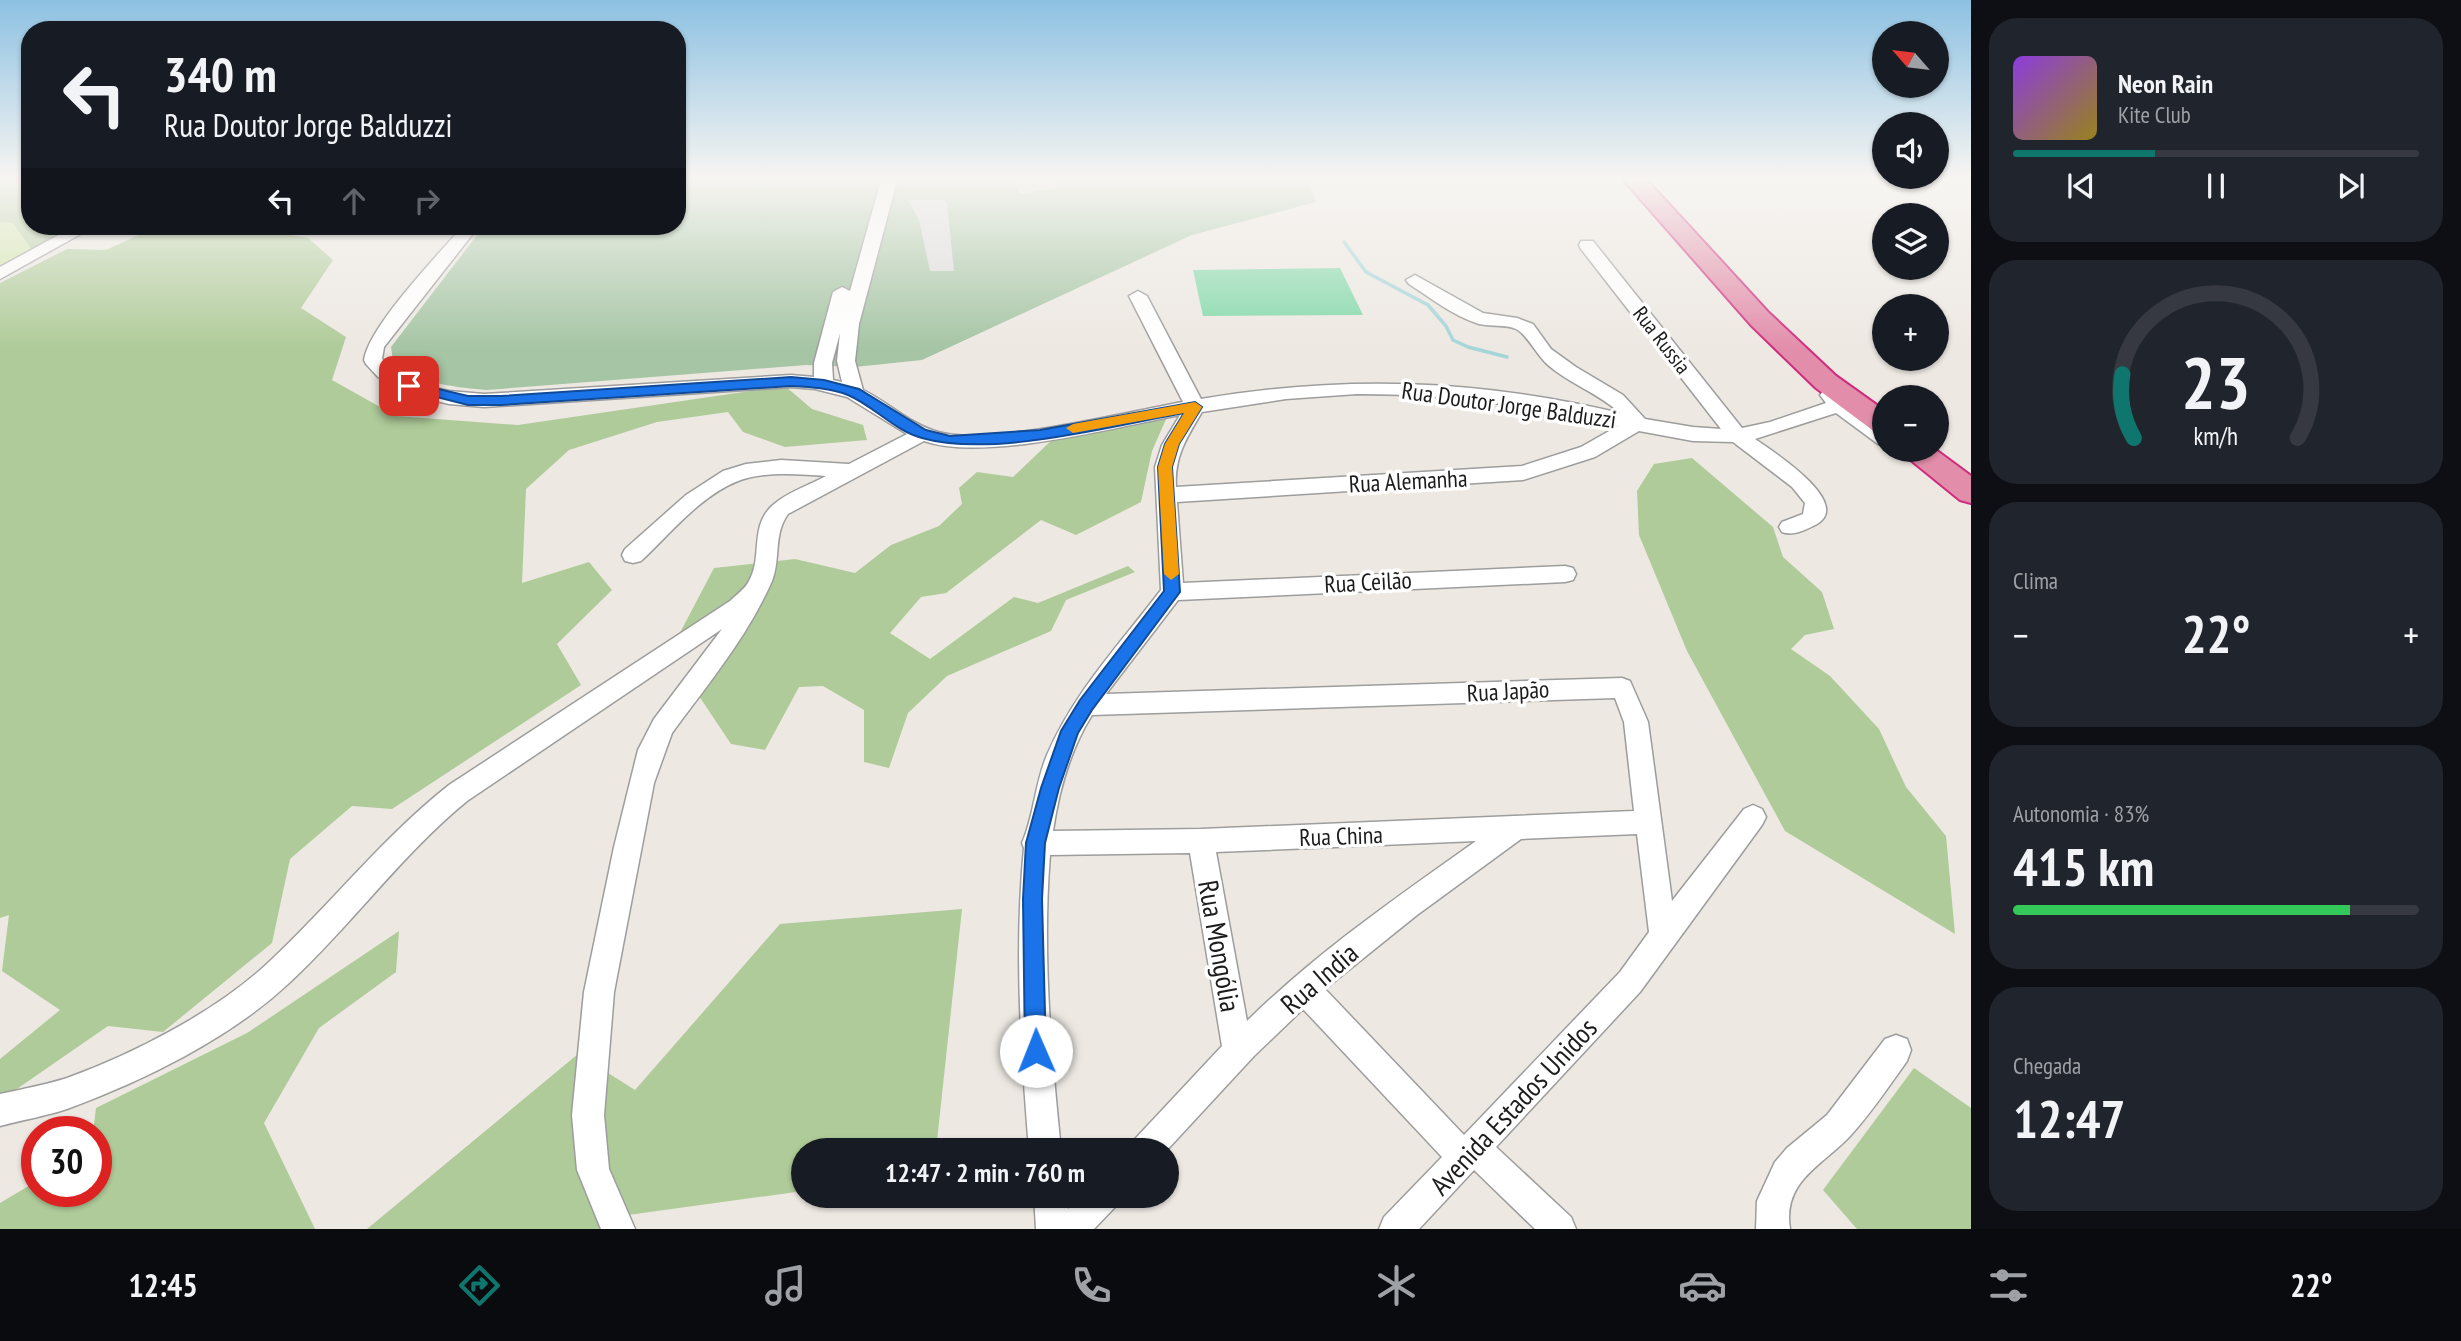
<!DOCTYPE html>
<html lang="pt">
<meta charset="utf-8">
<style>
body{margin:0;font-family:"PT Sans Narrow",sans-serif;background:#20242c;color:#f1f3f6;height:100vh;display:flex;flex-direction:column;font-size:26px;white-space:nowrap}
*{box-sizing:border-box;margin:0}
p{font-size:23px;color:#9ea1a6}
.icon{flex:none;width:38px;height:38px;fill:none;stroke:currentColor;stroke-width:2;stroke-linecap:round;stroke-linejoin:round}
.map{position:relative;flex:1;overflow:hidden}
.drawer{display:flex;flex-direction:column;gap:18px;padding:18px;background:#0d0f14;width:490px}
.drawer>*{flex:none}
.hud{position:absolute;left:21px;top:21px;width:665px;height:214px;border-radius:28px;box-shadow:0 2px 5px #0004;background:#171b24;color:#f1f3f6;overflow:hidden}
.needle{width:46px;rotate:298deg}
.tools{position:absolute;left:1872px;top:21px;display:grid;gap:14px}
.tools a{display:grid;place-items:center;width:77px;height:77px;border-radius:50%;background:#171b24;box-shadow:0 2px 5px #0004;font-size:35px}
.speed{position:absolute;left:21px;top:1116px;display:flex;gap:14px;font-size:35px;font-weight:700;text-align:center}
.speed>*{display:grid;place-content:center;width:91px;height:91px;border-radius:50%;background:#171b24;box-shadow:0 2px 5px #0004;line-height:1}
.speed .limit{border:10px solid #d22;background:#fff;color:#111}
.pin{position:absolute;display:grid;place-items:center;width:60px;height:60px;color:#fff;margin:-30px;border-radius:14px;box-shadow:0 4px 10px #0006}
.me{position:absolute;width:77px;margin:-38px;rotate:359deg;stroke-linejoin:round;filter:drop-shadow(0 0 5px #0008)}
.turn{display:flex;align-items:center;gap:24px;height:147px;padding:0 28px;font-size:32px}
.turn .icon{width:91px;height:91px;stroke-width:2.5}
.turn b{display:block;font-size:49px;line-height:60px}
.lanes{display:flex;align-items:center;height:66px;padding:0 28px;background:#0003;justify-content:center;gap:35px;direction:ltr}
.lanes .off{opacity:.35}
.big{font-size:52px;font-weight:700;line-height:1.1}
.drawer .widget{flex:1;display:flex;flex-direction:column;justify-content:center;gap:10px;min-width:0;padding:0 24px;border-radius:28px;background:#20242c}
.drawer .dial{align-items:center;gap:0}
.dial svg{height:182px;overflow:visible;fill:none;stroke:#363941;stroke-width:7;stroke-linecap:round;text-anchor:middle}
.dial text{fill:#f1f3f6;stroke:none}
.song{display:flex;align-items:center;gap:21px}
.cover{width:84px;height:84px;border-radius:10px;background:linear-gradient(135deg,hsl(270 70% 55%),hsl(50 70% 35%))}
.played{height:7px;border-radius:4px;background:linear-gradient(90deg,#0f766e 35%,#363941 35%)}
.keys{display:flex;justify-content:space-around;direction:ltr}
.heat{display:flex;justify-content:space-between;align-items:center;font-size:38px;direction:ltr}
.charge{height:10px;border-radius:5px;background:linear-gradient(90deg,#34c759 83%,#363941 0)}
.trip{position:absolute;left:791px;top:1138px;width:388px;height:70px;border-radius:35px;background:#171b24;box-shadow:0 2px 5px #0004;font-weight:700;line-height:70px;text-align:center}
.tab-bar{display:flex;height:112px;justify-content:space-around;align-items:center;background:#090b0e;color:#9ea1a6}
.tab-bar .icon{width:49px;height:49px}
.tab-bar .selected{color:#0f766e}
.tab-bar b{font-size:32px;color:#f1f3f6}
main{display:flex;flex:1;min-height:0}
.map>svg:first-child{display:block}
.grass{fill:#d1e6aa}
.forest{fill:#afcb99}
.cemetery{fill:#a5c5a4}
.pitch{fill:#83d9aa}
.parking{fill:#dcdcdc}
.lines{fill:none;stroke-linecap:round;stroke-linejoin:round}
.stream{stroke:#a4d5d9;stroke-width:3.5}
.minor-casing{stroke:#9d9d9d;stroke-width:3}
.highway-casing{stroke:#cf2c7d;stroke-width:4}
.minor{fill:#fff;fill-rule:evenodd}
.highway{fill:#e28daa;fill-rule:evenodd}
.route{fill:#1a73e8;stroke:#114b97;stroke-width:2}
.slow{fill:#f59e0b}
.labels{text-anchor:middle;dominant-baseline:central;stroke-width:7;stroke-linejoin:round;paint-order:stroke}
.far-street-label{font-size:21px;fill:#1c1c1c;stroke:#fff}
.street-label{font-size:24px;fill:#1c1c1c;stroke:#fff}
.near-street-label{font-size:28px;fill:#1c1c1c;stroke:#fff}
</style>
<main>
<div class="map">
<svg width="1971" height="1229" viewBox="0 0 1971 1229">
<rect width="100%" height="100%" fill="#ede8e2"/>
<path class="grass" d="M 0,222 L 13,223 L 34,253 L 0,270 Z"/>
<g class="forest">
<path d="M 0,177 L 30,177 L 30,226 L 79,226 L 34,253 L 13,223 L 0,222 Z"/>
<path d="M 158,226 L 237,226 L 308,238 L 333,260 L 301,308 L 346,337 L 332,380 L 396,416 L 518,425 L 785,386 L 812,409 L 863,425 L 867,440 L 785,447 L 743,432 L 728,412 L 657,422 L 569,450 L 526,489 L 522,583 L 589,562 L 612,590 L 557,644 L 581,685 L 392,809 L 352,806 L 290,859 L 272,943 L 163,1032 L 108,1026 L 11,1093 L 0,1095 L 0,1059 L 60,1010 L 2,971 L 9,915 L 0,918 L 0,283 L 67,249 L 106,250 Z"/>
<path d="M 1167,417 L 1152,451 L 1141,502 L 1076,535 L 1041,520 L 946,593 L 921,597 L 890,633 L 930,659 L 1014,597 L 1038,603 L 1128,566 L 1135,572 L 1066,600 L 1051,631 L 947,676 L 908,713 L 889,768 L 864,762 L 864,710 L 823,686 L 799,687 L 765,750 L 731,744 L 695,690 L 739,632 L 717,617 L 673,646 L 714,568 L 795,559 L 855,573 L 891,545 L 939,526 L 962,504 L 959,488 L 977,472 L 1013,477 L 1055,437 Z"/>
<path d="M 1692,458 L 1773,527 L 1783,557 L 1822,592 L 1834,629 L 1805,635 L 1791,649 L 1830,676 L 1879,729 L 1906,787 L 1946,836 L 1955,934 L 1785,831 L 1687,651 L 1639,535 L 1637,491 L 1654,464 Z"/>
<path d="M 962,909 L 936,1150 L 803,1150 L 803,1191 L 621,1216 L 607,1229 L 367,1229 L 578,1054 L 635,1090 L 780,924 Z"/>
<path d="M 399,931 L 396,972 L 319,1028 L 264,1123 L 315,1229 L 0,1229 L 0,1203 L 37,1181 L 37,1192 L 96,1192 L 96,1132 L 93,1132 L 96,1108 L 247,1033 Z"/>
<path d="M 1914,1068 L 1971,1108 L 1971,1229 L 1857,1229 L 1823,1190 Z"/>
</g>
<path class="cemetery" d="M 677,177 L 1307,177 L 1316,202 L 1192,235 L 922,360 L 855,367 L 806,365 L 486,390 C 463,388 410,383 395,363 C 392,359 392,352 391,347 L 484,226 L 677,226 Z"/>
<path class="pitch" d="M 1340,268 L 1363,315 L 1203,316 L 1193,270 Z"/>
<g class="parking">
<path d="M 1012,177 L 1067,177 L 1055,188 L 1020,194 Z"/>
<path d="M 908,200 L 944,200 L 947,203 L 954,271 L 930,271 L 919,220 Z"/>
</g>
<g class="lines">
<path class="stream" d="M 1344,242 L 1366,272 L 1428,305 L 1446,326 L 1453,340 L 1468,347 L 1507,357"/>
<defs>
<g id="minor">
<path d="M 882,177 L 898,177 L 859,324 L 855,361 L 863,390 C 888,402 910,424 938,432 C 989,447 1126,412 1183,402 L 1129,296 L 1138,291 L 1147,296 L 1201,399 C 1344,375 1478,379 1620,413 C 1598,393 1570,384 1548,365 C 1537,356 1527,334 1516,329 C 1506,324 1491,327 1479,324 C 1453,316 1431,298 1409,284 L 1406,280 L 1415,275 L 1483,313 L 1517,318 L 1533,324 L 1551,349 L 1576,367 L 1623,395 L 1645,419 L 1693,427 L 1721,429 L 1581,249 L 1579,245 L 1581,241 L 1593,241 L 1742,428 L 1770,422 L 1826,403 L 1820,395 L 1823,391 L 1837,391 L 1845,401 L 1885,429 L 1885,446 L 1878,444 L 1836,413 L 1755,439 C 1771,450 1859,506 1813,526 C 1803,531 1793,536 1782,532 L 1779,527 L 1782,522 L 1803,514 L 1805,503 L 1792,487 L 1733,442 L 1693,441 L 1639,431 L 1595,457 L 1523,480 L 1177,502 L 1183,583 L 1565,566 L 1573,568 L 1576,574 L 1573,580 L 1565,582 L 1178,600 L 1106,694 L 1622,678 L 1630,681 L 1648,722 L 1672,901 L 1744,809 L 1753,805 L 1762,809 L 1766,817 L 1762,825 L 1640,992 L 1496,1147 L 1571,1217 L 1576,1229 L 1535,1229 L 1474,1170 L 1419,1229 L 1379,1229 L 1384,1217 L 1442,1157 L 1303,1009 L 1254,1056 L 1167,1150 L 1130,1150 L 1135,1139 L 1222,1046 L 1190,853 L 1050,855 C 1042,953 1051,1052 1061,1150 L 1029,1150 C 1021,1050 1014,948 1024,848 L 1022,843 C 1034,816 1035,783 1047,755 C 1074,692 1120,644 1161,590 L 1155,467 L 1162,445 L 1180,415 C 1116,427 983,462 924,441 L 788,514 C 773,535 781,558 772,581 C 748,636 708,684 672,733 L 654,783 L 614,992 L 604,1115 L 609,1169 L 635,1229 L 601,1229 L 577,1170 L 572,1115 L 584,992 L 614,847 L 638,750 L 654,719 L 722,629 L 467,801 C 401,855 351,926 288,984 C 229,1039 143,1081 67,1109 C 46,1116 22,1120 0,1126 L 0,1094 C 22,1089 46,1085 67,1078 C 134,1054 219,1010 270,961 C 331,904 383,837 449,785 L 730,601 C 736,595 745,589 749,581 C 763,557 749,526 773,505 C 787,492 810,485 826,476 C 798,474 765,471 738,481 C 700,496 670,534 641,561 L 633,563 L 625,561 L 622,555 L 625,549 L 686,495 L 723,471 L 746,464 L 781,460 L 849,464 L 907,434 L 847,397 L 815,389 L 791,387 L 484,407 L 449,404 L 408,394 L 378,377 L 366,364 L 364,360 C 369,326 438,255 463,226 L 479,226 L 384,347 L 382,359 L 405,378 L 421,385 L 449,391 L 484,394 L 791,375 L 814,377 L 814,363 L 833,292 L 842,287 L 850,291 ZM 840,333 L 837,361 L 842,382 L 833,380 L 832,363 ZM 1357,394 C 1446,394 1532,405 1618,426 L 1581,447 L 1522,466 L 1176,487 C 1174,457 1187,437 1202,412 L 1286,399 ZM 1615,698 L 1624,722 L 1634,811 L 1201,829 L 1053,831 C 1059,790 1070,750 1092,715 ZM 1637,834 L 1649,932 L 1620,972 L 1464,1135 L 1325,989 L 1417,915 L 1521,839 ZM 1476,841 C 1397,897 1316,953 1247,1021 L 1216,852 Z"/>
<path d="M 75,226 L 95,226 L 0,279 L 0,267 Z"/>
<path d="M 1896,1035 L 1907,1039 L 1911,1050 L 1907,1061 C 1889,1086 1872,1112 1851,1135 C 1824,1165 1782,1180 1790,1229 L 1756,1229 L 1757,1201 L 1775,1162 L 1787,1148 L 1827,1115 L 1885,1039 Z"/>
<path d="M 1034,1195 L 1066,1195 L 1068,1209 L 1081,1195 L 1119,1195 L 1115,1207 L 1094,1229 L 1036,1229 Z"/>
</g>
<g id="highway">
<path d="M 1621,177 L 1644,177 L 1769,313 L 1836,376 L 1885,411 L 1885,434 L 1875,432 L 1816,388 L 1751,325 Z"/>
<path d="M 1902,450 L 1936,450 L 1971,476 L 1971,503 L 1960,500 L 1907,457 Z"/>
</g>
</defs>
<use href="#minor" class="minor-casing"/>
<use href="#highway" class="highway-casing"/>
<use href="#minor" class="minor"/>
<use href="#highway" class="highway"/>
</g>
<linearGradient id="sky" x2="0" y2="1"><stop stop-color="#8dc1e2"/><stop offset="0.51" stop-color="#f7f5f2"/><stop offset="1" stop-color="#f7f5f2" stop-opacity="0"/></linearGradient>
<rect width="1971" height="349" fill="url(#sky)"/>
<path class="route" d="M 791,377 L 824,380 L 859,389 L 926,430 L 950,436 L 1040,430 L 1195,402 L 1202,407 L 1179,444 L 1172,467 L 1180,592 L 1092,710 L 1078,733 L 1059,788 L 1045,843 L 1042,899 L 1046,1051 L 1043,1058 L 1036,1061 L 1028,1058 L 1025,1051 L 1023,899 L 1026,843 L 1041,788 L 1061,731 L 1080,700 L 1164,591 L 1158,467 L 1165,444 L 1184,413 C 1111,426 992,458 922,438 C 895,431 874,406 848,395 C 830,388 810,387 791,386 L 501,405 L 468,405 L 405,389 L 403,386 L 409,382 L 468,396 L 501,396 Z"/>
<path class="slow" d="M 1195,402 L 1202,407 L 1179,444 L 1172,467 L 1179,574 L 1171,580 L 1164,574 L 1158,467 L 1165,444 L 1184,413 L 1073,433 L 1066,428 L 1073,424 Z"/>
<g class="labels">
<g class="far-street-label">
<text transform="translate(1662 340) rotate(52)">Rua Russia</text>
</g>
<g class="street-label">
<text transform="translate(1509 405) rotate(8)">Rua Doutor Jorge Balduzzi</text>
<text transform="translate(1408 481) rotate(-3)">Rua Alemanha</text>
<text transform="translate(1368 582) rotate(-3)">Rua Ceilão</text>
<text transform="translate(1508 691) rotate(-3)">Rua Japão</text>
<text transform="translate(1341 836) rotate(-2)">Rua China</text>
</g>
<g class="near-street-label">
<text transform="translate(1220 946) rotate(80)">Rua Mongólia</text>
<text transform="translate(1319 978) rotate(-41)">Rua India</text>
<text transform="translate(1513 1106) rotate(-47)">Avenida Estados Unidos</text>
</g>
</g>
</svg>
<div class="tools">
<a><svg class="needle" viewBox="-14 -14 28 28"><path d="M0-13l5 13h-10z" fill="#e53935"/><path d="M0 13l5-13h-10z" fill="#9ea1a6"/></svg></a>
<a><svg class="icon" aria-label="sound" viewBox="0 0 24 24"><path d="M4 9h4l5-4v14l-5-4H4zM17 9q2 3 0 6"/></svg></a>
<a><svg class="icon" aria-label="layers" viewBox="0 0 24 24"><path d="M12 4l9 5-9 5-9-5zM3 14l9 5 9-5"/></svg></a>
<a>+</a>
<a>−</a>
</div>
<div class="speed"><div class="limit">30</div></div>
<div class="pin" style="left:409px;top:386px;background:#d93025"><svg class="icon" aria-label="arrive" viewBox="0 0 24 24"><path d="M6 21V4h12l-3 4 3 4H6"/></svg></div>
<svg class="me" style="left:1036px;top:1051px" viewBox="-20 -20 40 40"><circle r="19" fill="#fff"/><path d="M0-13L10 11 0 6-10 11z" fill="#1a73e8"/></svg>
<div class="trip">12:47 · 2 min · 760 m</div>
<div class="hud">
<div class="turn"><svg class="icon" aria-label="left" viewBox="0 0 24 24"><path d="M17 20v-9H6M10 6l-5 5 5 5"/></svg><div><b>340 m</b>Rua Doutor Jorge Balduzzi</div></div>
<div class="lanes"><svg class="icon" aria-label="left" viewBox="0 0 24 24"><path d="M17 20v-9H6M10 6l-5 5 5 5"/></svg><svg class="icon off" aria-label="ahead" viewBox="0 0 24 24"><path d="M12 20V5M6 11l6-6 6 6"/></svg><svg class="icon off" aria-label="right" viewBox="0 0 24 24"><path d="M7 20v-9h11M14 6l5 5-5 5"/></svg></div>
</div>
</div>
<section class="drawer">
<div class="widget">
<div class="song"><i class="cover"></i><div><b>Neon Rain</b><p>Kite Club</p></div></div>
<div class="played"></div>
<div class="keys"><svg class="icon" aria-label="previous" viewBox="0 0 24 24"><path d="M18 5L8 12l10 7zM5 5v14"/></svg><svg class="icon" aria-label="pause" viewBox="0 0 24 24"><path d="M8 5v14M16 5v14"/></svg><svg class="icon" aria-label="next" viewBox="0 0 24 24"><path d="M6 5l10 7-10 7zM19 5v14"/></svg></div>
</div>
<div class="widget dial"><svg viewBox="0 0 100 80">
<path d="M14 69A42 42 0 1 1 86 69"/>
<path d="M14 69A42 42 0 0 1 9 41" stroke="#0f766e"/>
<text x="50" y="56" font-size="32" font-weight="700">23</text>
<text x="50" y="72" font-size="11">km/h</text>
</svg></div>
<div class="widget"><p>Clima</p>
<div class="heat"><a>−</a><b class="big">22°</b><a>+</a></div>
</div>
<div class="widget"><p>Autonomia · 83%</p><b class="big">415 km</b><div class="charge"></div></div>
<div class="widget"><p>Chegada</p><b class="big">12:47</b></div>
</section>
</main>
<nav class="tab-bar">
<b>12:45</b>
<svg class="icon selected" aria-label="directions" viewBox="0 0 24 24"><path d="M12 3l9 9-9 9-9-9zM9 14v-3h6M13 9l2 2-2 2"/></svg>
<svg class="icon" aria-label="music" viewBox="0 0 24 24"><path d="M9 18V5l10-2v13"/><circle cx="6" cy="18" r="3"/><circle cx="16" cy="16" r="3"/></svg>
<svg class="icon" aria-label="phone" viewBox="0 0 24 24"><path d="M5 4h4l2 5-3 2q2 4 5 5l2-3 5 2v4C11 20 4 13 5 4z"/></svg>
<svg class="icon" aria-label="climate" viewBox="0 0 24 24"><path d="M12 3v18M4 7l16 10M4 17L20 7"/></svg>
<svg class="icon" aria-label="car" viewBox="0 0 24 24"><path d="M5 17H2v-5l4-1 3-4h7l3 4 3 1v5h-3M9 17h6M6 11h13"/><circle cx="7" cy="17" r="2"/><circle cx="17" cy="17" r="2"/></svg>
<svg class="icon" aria-label="filters" viewBox="0 0 24 24"><path d="M4 7h16M4 17h16"/><circle cx="9" cy="7" r="2"/><circle cx="15" cy="17" r="2"/></svg>
<b>22°</b>
</nav>
